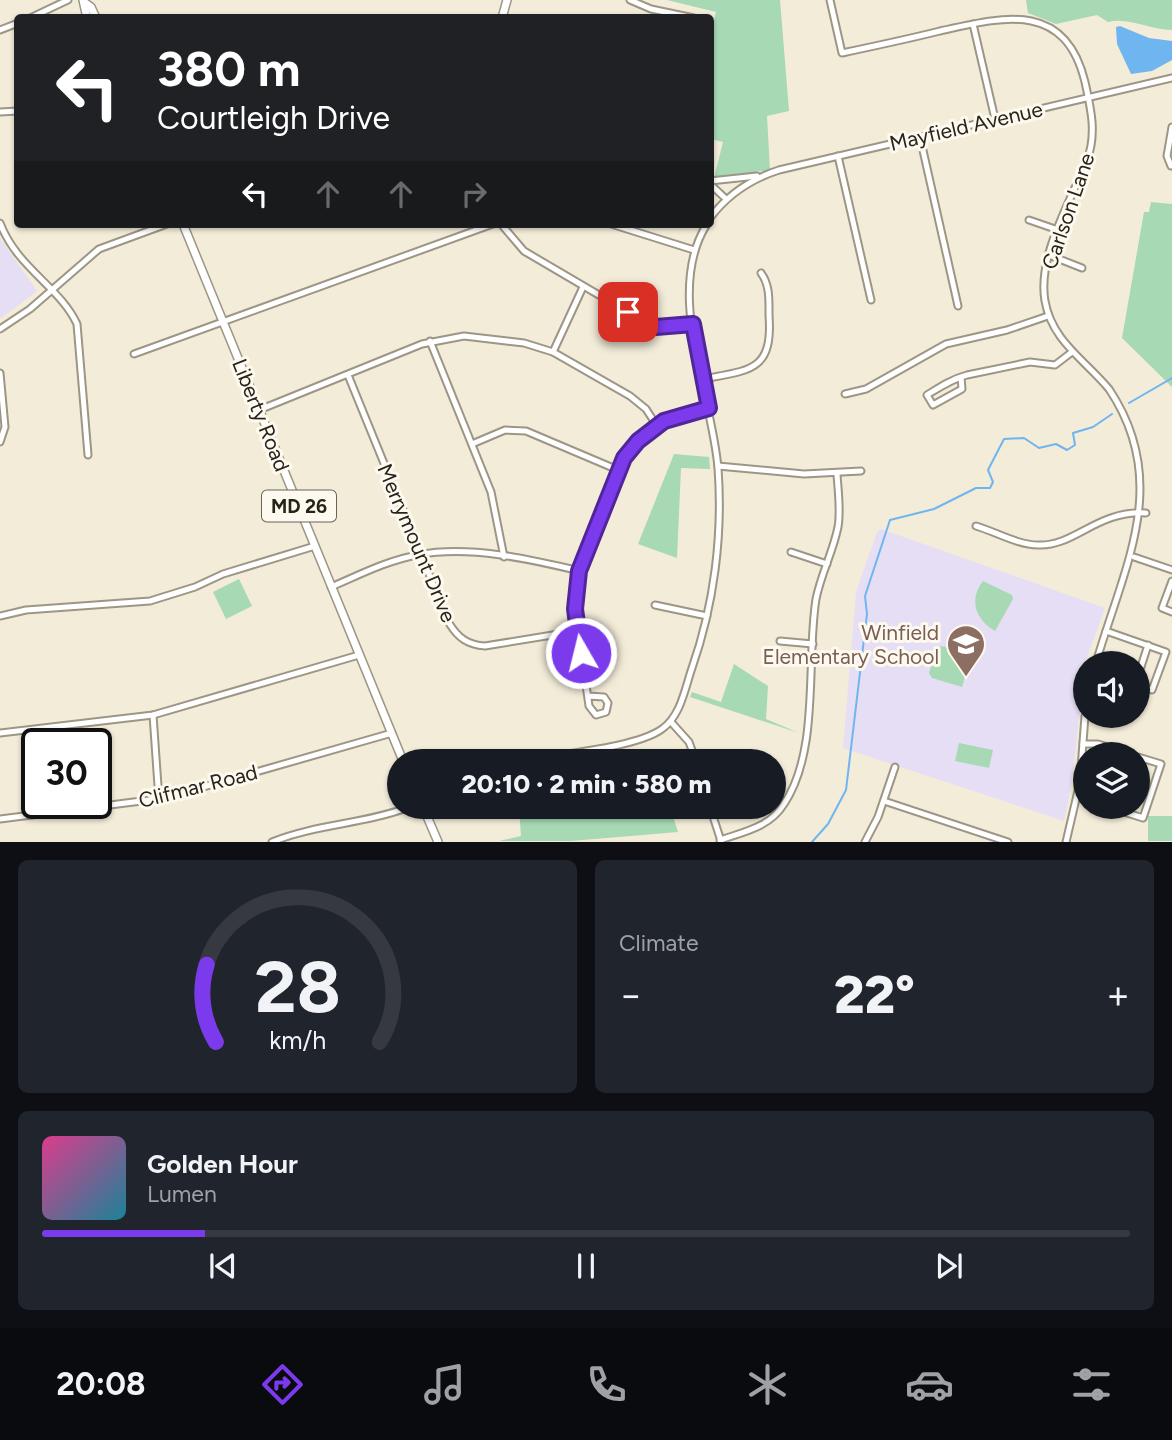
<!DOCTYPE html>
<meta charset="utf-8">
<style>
body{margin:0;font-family:Figtree,sans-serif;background:#20242c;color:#f1f3f6;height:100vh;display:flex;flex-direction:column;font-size:26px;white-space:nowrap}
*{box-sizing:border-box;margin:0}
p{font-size:23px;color:#9ea1a6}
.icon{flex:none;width:38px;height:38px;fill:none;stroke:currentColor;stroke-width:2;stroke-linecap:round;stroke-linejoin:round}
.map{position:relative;height:842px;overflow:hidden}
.side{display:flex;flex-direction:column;gap:18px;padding:18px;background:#0d0f14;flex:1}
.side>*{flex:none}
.top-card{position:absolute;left:14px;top:14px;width:700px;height:214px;border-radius:7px;box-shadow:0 2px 5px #0004;background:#202124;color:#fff;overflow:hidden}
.fabs{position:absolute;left:1073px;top:651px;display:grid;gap:14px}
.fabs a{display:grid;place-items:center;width:77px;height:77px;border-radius:50%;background:#171b24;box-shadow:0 2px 5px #0004;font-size:35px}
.speed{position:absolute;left:21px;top:728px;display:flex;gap:14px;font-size:35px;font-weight:700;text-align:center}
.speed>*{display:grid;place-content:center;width:91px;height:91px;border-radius:50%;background:#171b24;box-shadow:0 2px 5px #0004;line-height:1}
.speed .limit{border:4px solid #111;border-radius:10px;background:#fff;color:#111}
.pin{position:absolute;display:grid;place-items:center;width:60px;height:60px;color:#fff;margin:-30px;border-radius:14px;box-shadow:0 4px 10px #0006}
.me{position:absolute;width:77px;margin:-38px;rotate:352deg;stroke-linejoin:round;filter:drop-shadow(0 0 5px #0008)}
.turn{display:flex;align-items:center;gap:24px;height:147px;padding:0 28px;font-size:32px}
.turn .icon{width:91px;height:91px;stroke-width:2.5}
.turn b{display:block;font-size:49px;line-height:60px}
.lanes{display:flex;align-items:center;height:66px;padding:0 28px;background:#0003;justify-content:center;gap:35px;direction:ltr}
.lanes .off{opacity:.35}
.big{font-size:52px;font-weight:800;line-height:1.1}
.side .tile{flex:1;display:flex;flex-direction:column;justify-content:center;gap:10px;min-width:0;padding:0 24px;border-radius:10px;background:#20242c}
.side .dial{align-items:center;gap:0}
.dial svg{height:182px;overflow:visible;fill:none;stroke:#363941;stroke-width:7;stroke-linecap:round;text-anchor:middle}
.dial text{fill:#f1f3f6;stroke:none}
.song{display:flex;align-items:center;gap:21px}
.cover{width:84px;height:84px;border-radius:10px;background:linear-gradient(135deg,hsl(330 70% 55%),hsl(190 70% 35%))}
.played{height:7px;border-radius:4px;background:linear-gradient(90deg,#7c3aed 15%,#363941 15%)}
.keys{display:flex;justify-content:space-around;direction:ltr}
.heat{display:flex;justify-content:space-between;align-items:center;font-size:38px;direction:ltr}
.side .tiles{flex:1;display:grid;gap:18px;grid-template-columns:1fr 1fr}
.tile:last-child{grid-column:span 2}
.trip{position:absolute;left:387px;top:749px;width:399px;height:70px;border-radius:35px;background:#171b24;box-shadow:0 2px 5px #0004;font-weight:800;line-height:70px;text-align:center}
.menu{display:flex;height:112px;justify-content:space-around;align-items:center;background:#090b0e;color:#9ea1a6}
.menu .icon{width:49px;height:49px}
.menu .current{color:#7c3aed}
.menu b{font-size:32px;color:#f1f3f6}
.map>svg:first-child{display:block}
.education{fill:#e6def4}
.green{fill:#a7d9b4}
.water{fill:#6fb5f0}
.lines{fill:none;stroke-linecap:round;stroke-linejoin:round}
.stream{stroke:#6fb5f0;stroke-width:2}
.minor-casing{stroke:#9d9685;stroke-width:9}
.major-casing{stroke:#9d9685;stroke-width:10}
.minor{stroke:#fff;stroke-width:5}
.major{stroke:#fff;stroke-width:7}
.route-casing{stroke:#51269a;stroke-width:18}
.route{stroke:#7c3aed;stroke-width:12}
.labels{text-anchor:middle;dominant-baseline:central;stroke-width:6;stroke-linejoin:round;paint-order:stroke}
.shield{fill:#fef9ee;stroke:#67635b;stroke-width:2}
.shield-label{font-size:19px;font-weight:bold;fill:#26231c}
.street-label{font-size:21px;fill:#26231c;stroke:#fef9ee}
.education-label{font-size:21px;fill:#785e54;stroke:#fef9ee;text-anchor:end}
</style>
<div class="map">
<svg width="1172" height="842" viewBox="0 0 1172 842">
<rect width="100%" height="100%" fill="#f3ecd9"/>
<g class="education">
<path d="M 0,238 L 37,291 L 0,319 Z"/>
<path d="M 881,529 L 1105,608 L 1085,663 L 1072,782 L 1064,821 L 843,748 L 856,592 L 877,532 Z"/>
</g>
<g class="green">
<path d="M 667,0 L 780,0 L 789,111 L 767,116 L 770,170 L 714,178 L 723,142 L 711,139 L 710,35 L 716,12 Z"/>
<path d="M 1026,0 L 1172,0 L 1172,30 C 1149,30 1130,17 1108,22 L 1097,15 L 1056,24 L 1028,13 Z"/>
<path d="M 1151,202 L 1172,204 L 1172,387 L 1122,338 L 1144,212 L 1149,212 Z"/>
<path d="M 674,454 L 709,457 L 710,469 L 681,468 L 677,558 L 638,544 Z"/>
<path d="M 239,579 L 252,606 L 226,619 L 213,592 Z"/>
<path d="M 983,581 L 1012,595 L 1013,599 L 995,631 C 976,620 968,600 983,581 Z"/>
<path d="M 937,646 C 964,646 970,664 962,687 L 932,678 L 929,673 Z"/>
<path d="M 734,664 L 768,686 L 766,719 L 799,733 L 690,697 L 692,692 L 721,702 Z"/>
<path d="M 959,743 L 993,750 L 989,768 L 955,761 Z"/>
<path d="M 519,807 L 670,807 L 678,832 L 571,841 L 499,841 L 521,836 Z"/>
<rect x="1148" y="816" width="24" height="25"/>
</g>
<path class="water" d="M 1120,26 L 1149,38 L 1172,41 L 1172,60 L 1152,71 L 1131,74 L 1117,44 L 1116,27 Z"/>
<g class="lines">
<g class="stream">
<path d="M 1129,403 L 1172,378"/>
<path d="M 812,842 L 828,824 L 846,790 L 867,614 L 865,596 L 890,520 L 934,509 L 976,488 L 990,488 L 993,482 L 988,470 L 1004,439 L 1024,438 L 1039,448 L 1056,444 L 1067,450 L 1075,445 L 1073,433 L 1093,427 L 1112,414"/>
</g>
<defs>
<g id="minor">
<path d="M 630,0 L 651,9 L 694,18"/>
<path d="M 830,0 L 842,53 C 875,46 908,39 940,31 C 1003,17 1065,0 1085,82 C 1091,109 1097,134 1087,160 C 1071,201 1037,256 1045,301 C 1052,341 1084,359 1109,389 C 1172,483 1124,566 1096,663"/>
<path d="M 30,18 L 68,0"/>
<path d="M 973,24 L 995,119"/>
<path d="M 0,30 L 18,23"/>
<path d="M 0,112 L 18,111"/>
<path d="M 920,137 L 958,306"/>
<path d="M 838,156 L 871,300"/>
<path d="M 1171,166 L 1167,156 L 1172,127"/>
<path d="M 710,181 L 757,176"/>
<path d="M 710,184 L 726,199"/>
<path d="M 710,218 C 728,194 751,179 779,170 L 1172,78"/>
<path d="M 1029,220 L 1058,230"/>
<path d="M 0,223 C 17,268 59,286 77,324 L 88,455"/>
<path d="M 501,224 L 524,251 L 650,325 L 663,328 L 693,324"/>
<path d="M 611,224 L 694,250"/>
<path d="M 1049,255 L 1082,268"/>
<path d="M 0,329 L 30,309 L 99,249 L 167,224"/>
<path d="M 430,341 L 491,492 L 504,557"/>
<path d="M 553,352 L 583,287"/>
<path d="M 134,354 L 493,224"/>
<path d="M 0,373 L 5,427 L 0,442"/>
<path d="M 348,375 L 449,623 C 458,638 468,645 485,646 L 577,631"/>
<path d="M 961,377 L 962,389 L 933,405 L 927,395 C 940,387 952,379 967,375 L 1030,362 L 1055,365 L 1072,352"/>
<path d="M 703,379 C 751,370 773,371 769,315 C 769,300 770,285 761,273"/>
<path d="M 845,394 L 866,389 L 946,344 L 1007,330 L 1048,316"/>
<path d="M 259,410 L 422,344 L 464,336 L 524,343 L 553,352 L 630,396 L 646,409 L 657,426"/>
<path d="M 472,444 L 505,430 L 526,431 L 618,470"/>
<path d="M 718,466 L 804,474 L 861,471"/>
<path d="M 976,526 C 996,532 1018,545 1038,545 C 1074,547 1097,510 1146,513"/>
<path d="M 791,552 L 827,564"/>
<path d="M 1134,557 L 1172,570"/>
<path d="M 1172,581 L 1162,608 L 1172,612"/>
<path d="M 331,587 C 359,575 388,560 418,555 C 469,545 529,559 580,571"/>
<path d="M 655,605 L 707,616"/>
<path d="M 0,616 L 26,610 L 150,601 L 195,587 L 223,574 L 315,546"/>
<path d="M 1106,631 L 1166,652 L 1152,690 L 1138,685"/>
<path d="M 780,641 L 813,644"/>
<path d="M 1138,676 L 1148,645"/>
<path d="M 588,696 L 604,697 L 608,703 L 606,712 L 596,715 L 589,706 C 585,674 577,642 575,610 C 573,568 614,461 645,434 C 664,418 685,414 709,408"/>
<path d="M 153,715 L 159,800"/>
<path d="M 671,722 L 689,742 L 696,761"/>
<path d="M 0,733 L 153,715 L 359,655"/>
<path d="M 1083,744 L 1098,744 L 1130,754"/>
<path d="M 523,761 C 558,754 636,748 662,729 C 681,716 685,688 692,668 C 714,605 723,535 718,468 C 712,394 664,292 707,224"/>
<path d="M 884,801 L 1008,842"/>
<path d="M 710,807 L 721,841"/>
<path d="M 1108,807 L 1143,818 L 1161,764 L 1138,757"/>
<path d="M 0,819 L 165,798 L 392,733"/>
<path d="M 720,840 C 744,832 770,827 784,804 C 820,750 806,661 816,599 C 821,574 833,552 838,527 C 841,510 838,491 837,474"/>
<path d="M 272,842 C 316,824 365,824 409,807"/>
<path d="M 865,842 L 878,817 L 895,767"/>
<path d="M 1066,842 L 1080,782 L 1085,716"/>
</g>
<g id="major">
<path d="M 83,0 L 87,18"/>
<path d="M 84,2 L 91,7 L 96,18"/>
<path d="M 502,18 L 507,0"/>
<path d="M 183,224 L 403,761"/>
<path d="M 423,807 L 438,842"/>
</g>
</defs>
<use href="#minor" class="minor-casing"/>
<use href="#major" class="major-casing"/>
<use href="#minor" class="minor"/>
<use href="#major" class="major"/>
</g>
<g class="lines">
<defs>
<path id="route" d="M 581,653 L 575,609 L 579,571 L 624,458 L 638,441 L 664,421 L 709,408 L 693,324 L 656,327 L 628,312"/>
</defs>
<use href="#route" class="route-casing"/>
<use href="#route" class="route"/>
</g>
<defs>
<symbol id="school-pin" viewBox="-11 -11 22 30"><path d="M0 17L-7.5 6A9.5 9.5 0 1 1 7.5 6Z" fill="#8d6e63" stroke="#fef9ee"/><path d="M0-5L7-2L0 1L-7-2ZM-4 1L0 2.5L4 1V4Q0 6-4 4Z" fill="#fff"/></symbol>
</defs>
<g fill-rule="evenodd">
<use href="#school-pin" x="944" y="622" width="44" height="60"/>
</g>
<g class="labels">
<rect class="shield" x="262" y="490.5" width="74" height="31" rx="5"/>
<g class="shield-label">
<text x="299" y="506">MD 26</text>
</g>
<g class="street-label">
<text transform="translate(966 126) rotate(-13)">Mayfield Avenue</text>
<text transform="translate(1068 211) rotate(-71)">Carlson Lane</text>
<text transform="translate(261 415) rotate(68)">Liberty Road</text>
<text transform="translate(417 543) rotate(67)">Merrymount Drive</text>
<text transform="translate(198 786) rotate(-14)">Clifmar Road</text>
</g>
<g class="education-label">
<text x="939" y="632">Winfield<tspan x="939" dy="24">Elementary School</tspan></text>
</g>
</g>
</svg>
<div class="fabs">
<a><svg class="icon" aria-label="sound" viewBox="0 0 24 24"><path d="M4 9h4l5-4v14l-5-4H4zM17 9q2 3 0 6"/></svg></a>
<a><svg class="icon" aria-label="layers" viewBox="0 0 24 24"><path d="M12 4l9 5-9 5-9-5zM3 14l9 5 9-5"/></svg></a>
</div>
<div class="speed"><div class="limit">30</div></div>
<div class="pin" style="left:628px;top:312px;background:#d93025"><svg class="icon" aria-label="arrive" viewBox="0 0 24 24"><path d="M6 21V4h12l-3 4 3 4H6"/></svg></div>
<svg class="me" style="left:581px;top:653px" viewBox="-20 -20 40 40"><circle r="17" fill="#7c3aed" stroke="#fff" stroke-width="3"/><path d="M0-11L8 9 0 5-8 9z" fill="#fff"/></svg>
<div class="trip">20:10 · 2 min · 580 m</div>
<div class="top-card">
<div class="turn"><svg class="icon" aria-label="left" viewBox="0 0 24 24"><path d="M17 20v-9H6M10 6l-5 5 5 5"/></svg><div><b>380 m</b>Courtleigh Drive</div></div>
<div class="lanes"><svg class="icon" aria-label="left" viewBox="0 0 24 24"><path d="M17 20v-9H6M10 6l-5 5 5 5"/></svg><svg class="icon off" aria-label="ahead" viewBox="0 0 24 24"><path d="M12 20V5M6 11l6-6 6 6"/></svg><svg class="icon off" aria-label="ahead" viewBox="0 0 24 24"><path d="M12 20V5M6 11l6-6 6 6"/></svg><svg class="icon off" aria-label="right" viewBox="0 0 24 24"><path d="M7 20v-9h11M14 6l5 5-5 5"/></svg></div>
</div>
</div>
<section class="side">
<div class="tiles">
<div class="tile dial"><svg viewBox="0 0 100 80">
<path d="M14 69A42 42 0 1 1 86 69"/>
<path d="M14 69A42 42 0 0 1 10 35" stroke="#7c3aed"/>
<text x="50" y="56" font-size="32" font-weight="700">28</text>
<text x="50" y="72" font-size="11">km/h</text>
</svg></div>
<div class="tile"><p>Climate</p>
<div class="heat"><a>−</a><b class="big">22°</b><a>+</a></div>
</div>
<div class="tile">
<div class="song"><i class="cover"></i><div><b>Golden Hour</b><p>Lumen</p></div></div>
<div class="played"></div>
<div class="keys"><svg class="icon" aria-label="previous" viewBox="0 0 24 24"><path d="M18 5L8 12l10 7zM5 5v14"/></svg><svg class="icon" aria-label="pause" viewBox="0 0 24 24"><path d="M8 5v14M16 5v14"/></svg><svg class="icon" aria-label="next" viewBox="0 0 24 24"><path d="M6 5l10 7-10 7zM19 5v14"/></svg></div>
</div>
</div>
</section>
<nav class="menu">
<b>20:08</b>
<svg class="icon current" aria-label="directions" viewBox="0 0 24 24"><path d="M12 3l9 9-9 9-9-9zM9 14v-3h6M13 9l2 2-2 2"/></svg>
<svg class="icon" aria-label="music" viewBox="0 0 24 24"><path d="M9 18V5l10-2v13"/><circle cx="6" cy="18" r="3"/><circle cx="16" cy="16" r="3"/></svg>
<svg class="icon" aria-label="phone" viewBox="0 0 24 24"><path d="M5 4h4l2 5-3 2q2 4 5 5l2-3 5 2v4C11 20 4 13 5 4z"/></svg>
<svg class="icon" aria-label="climate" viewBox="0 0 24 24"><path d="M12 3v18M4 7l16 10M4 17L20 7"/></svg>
<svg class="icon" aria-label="car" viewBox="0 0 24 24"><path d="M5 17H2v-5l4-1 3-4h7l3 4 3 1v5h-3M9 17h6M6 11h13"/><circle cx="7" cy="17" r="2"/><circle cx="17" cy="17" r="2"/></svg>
<svg class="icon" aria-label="filters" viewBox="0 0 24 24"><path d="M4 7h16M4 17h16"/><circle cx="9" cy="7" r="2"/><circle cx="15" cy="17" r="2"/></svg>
</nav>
